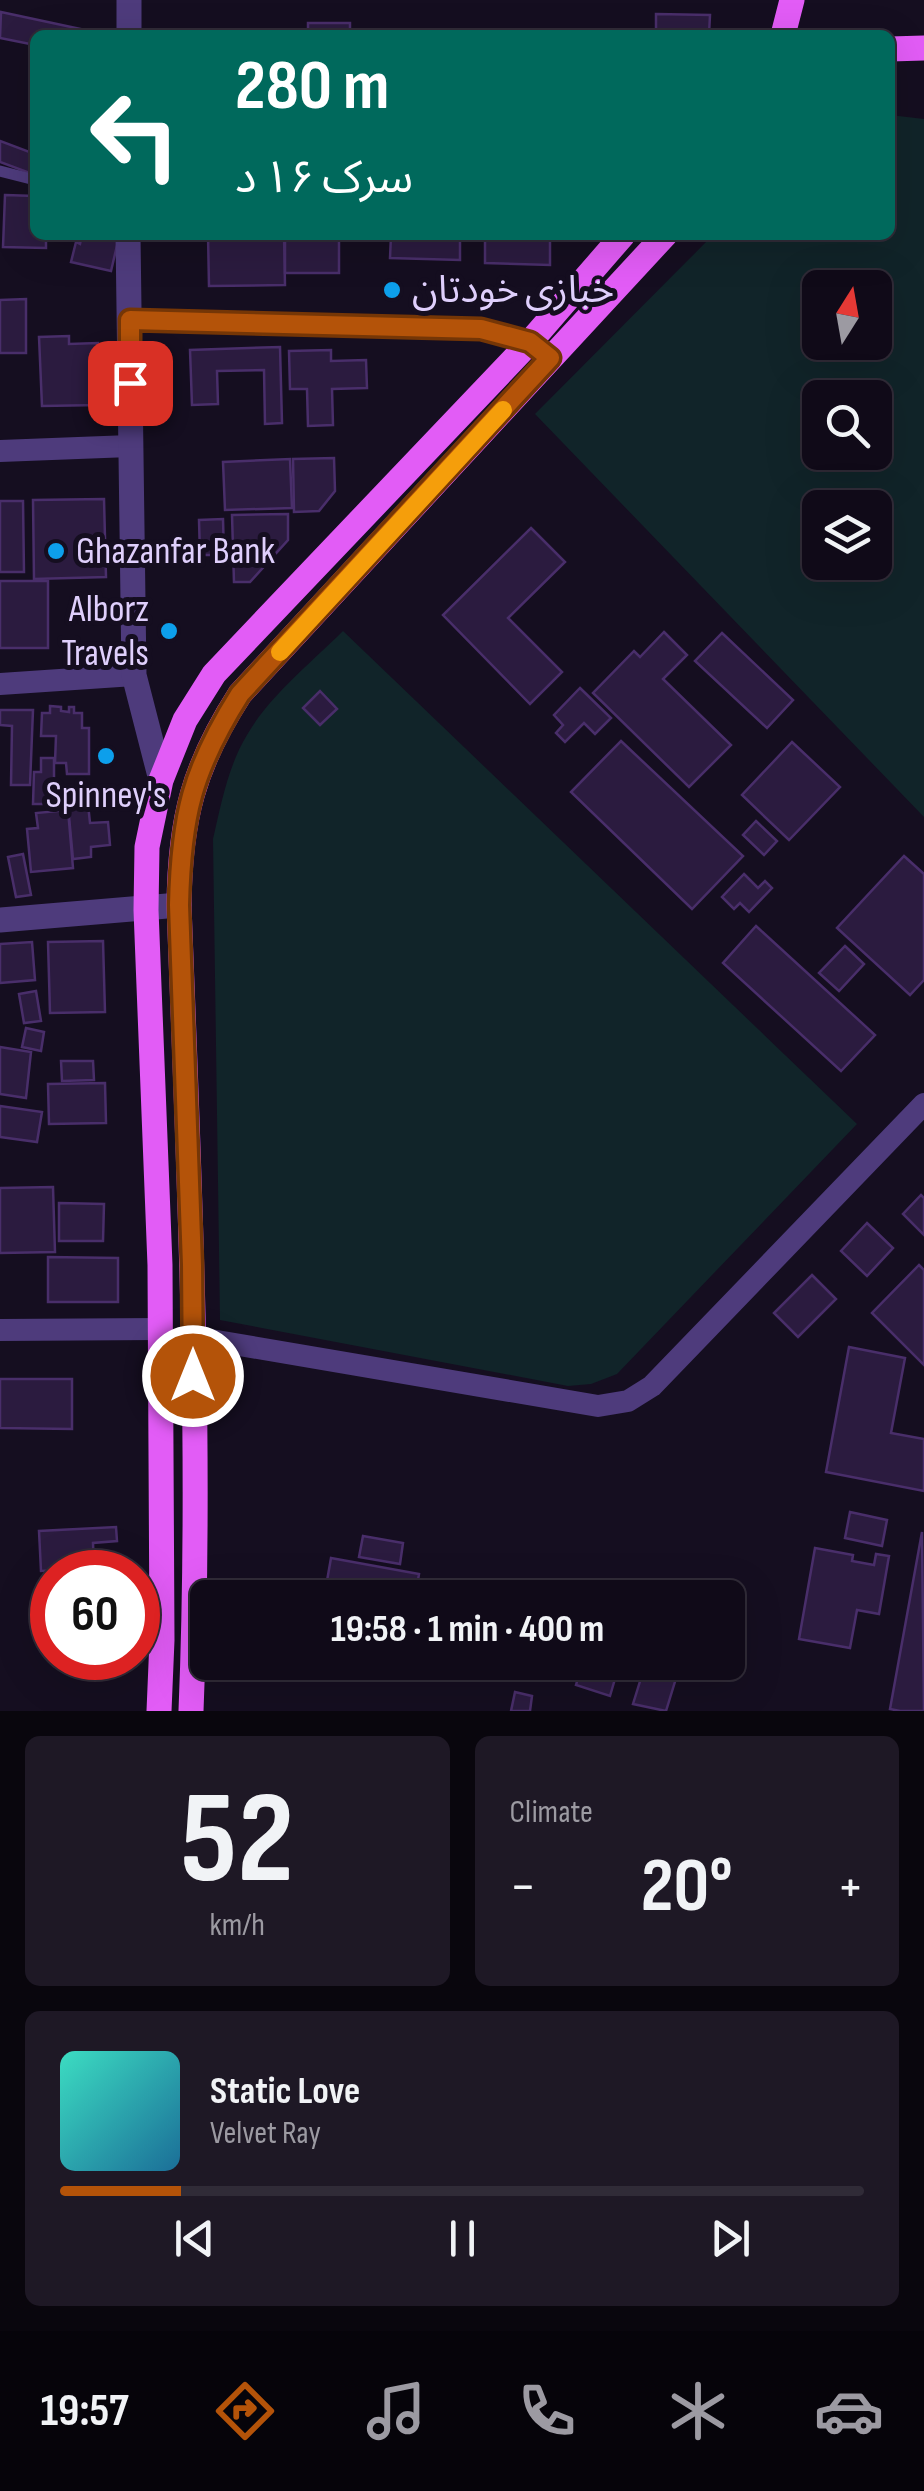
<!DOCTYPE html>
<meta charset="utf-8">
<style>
body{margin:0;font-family:"Sofia Sans Condensed","Noto Sans Arabic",sans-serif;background:#1e1825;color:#f1f3f6;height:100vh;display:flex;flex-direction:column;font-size:38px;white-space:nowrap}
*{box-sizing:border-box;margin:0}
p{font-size:32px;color:#9c9aa2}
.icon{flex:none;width:55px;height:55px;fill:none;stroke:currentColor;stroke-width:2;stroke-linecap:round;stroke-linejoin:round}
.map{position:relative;height:1711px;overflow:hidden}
.drawer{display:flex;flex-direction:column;gap:25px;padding:25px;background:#09060d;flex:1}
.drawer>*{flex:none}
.banner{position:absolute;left:30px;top:30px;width:865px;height:210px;border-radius:15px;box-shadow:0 10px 40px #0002,0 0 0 2px #302b37;background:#00695c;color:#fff;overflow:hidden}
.needle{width:65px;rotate:11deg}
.controls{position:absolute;left:802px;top:270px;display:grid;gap:20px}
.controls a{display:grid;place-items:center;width:90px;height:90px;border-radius:15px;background:#100a18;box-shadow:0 10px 40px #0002,0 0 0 2px #302b37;font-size:50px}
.speed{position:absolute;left:30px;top:1550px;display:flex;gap:20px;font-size:50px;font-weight:700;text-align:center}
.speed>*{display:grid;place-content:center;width:130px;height:130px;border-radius:50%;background:#100a18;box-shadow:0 10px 40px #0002,0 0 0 2px #302b37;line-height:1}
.speed .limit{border:15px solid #d22;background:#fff;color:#111}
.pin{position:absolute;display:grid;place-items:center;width:85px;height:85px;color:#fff;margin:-42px;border-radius:20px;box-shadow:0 5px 15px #0006}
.me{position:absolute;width:110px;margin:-55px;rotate:0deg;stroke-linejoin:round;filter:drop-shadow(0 0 8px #0008)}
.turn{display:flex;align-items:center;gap:35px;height:210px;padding:0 40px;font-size:45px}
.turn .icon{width:130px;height:130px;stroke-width:2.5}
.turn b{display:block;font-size:70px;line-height:85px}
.big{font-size:75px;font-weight:700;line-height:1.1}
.drawer .card{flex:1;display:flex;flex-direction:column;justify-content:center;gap:15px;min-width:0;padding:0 35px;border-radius:15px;background:#1e1825}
.drawer .dial{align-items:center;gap:0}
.dial b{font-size:130px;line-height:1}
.song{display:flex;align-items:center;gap:30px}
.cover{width:120px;height:120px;border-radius:15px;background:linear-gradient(135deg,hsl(170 70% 55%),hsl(200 70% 35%))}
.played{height:10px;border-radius:5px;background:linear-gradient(90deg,#b45309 15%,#302b37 15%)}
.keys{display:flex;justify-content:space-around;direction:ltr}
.heat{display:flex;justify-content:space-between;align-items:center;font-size:55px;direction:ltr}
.drawer .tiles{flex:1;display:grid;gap:25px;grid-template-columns:1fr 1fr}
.card:last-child{grid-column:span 2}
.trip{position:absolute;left:190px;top:1580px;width:555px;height:100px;border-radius:15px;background:#100a18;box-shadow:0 10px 40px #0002,0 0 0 2px #302b37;font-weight:700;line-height:100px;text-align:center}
.menu{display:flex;height:160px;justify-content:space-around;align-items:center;background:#06040a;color:#9c9aa2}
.menu .icon{width:70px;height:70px}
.menu .active{color:#b45309}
.menu b{font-size:45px;color:#f1f3f6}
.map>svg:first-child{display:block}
.green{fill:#112429;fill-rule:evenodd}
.building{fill:#2b1b3f;stroke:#492e6a;stroke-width:2.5}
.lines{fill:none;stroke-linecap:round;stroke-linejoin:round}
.service{stroke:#4e3b7c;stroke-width:11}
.minor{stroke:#4e3b7c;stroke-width:22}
.tertiary{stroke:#4e3b7c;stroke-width:25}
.primary{stroke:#e25cf6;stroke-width:25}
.route-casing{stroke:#753606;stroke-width:25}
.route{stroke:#b45309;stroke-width:18}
.slow{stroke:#f59e0b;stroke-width:18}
.poi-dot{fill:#0d9feb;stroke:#150e20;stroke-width:4}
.labels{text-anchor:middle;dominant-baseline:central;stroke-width:10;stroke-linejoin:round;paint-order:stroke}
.poi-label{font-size:38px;fill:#dfcffc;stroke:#150e20;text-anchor:start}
</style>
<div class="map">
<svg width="924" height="1711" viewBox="0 0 924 1711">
<rect width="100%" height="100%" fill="#150e20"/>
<g class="green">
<path d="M 890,115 L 924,119 L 924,817 L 535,414 L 713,235 L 890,235 ZM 820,288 L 875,288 L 875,342 L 820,342 ZM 820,398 L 875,398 L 875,452 L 820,452 ZM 820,508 L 875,508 L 875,562 L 820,562 Z"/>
<path d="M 343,631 L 857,1124 L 617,1374 L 591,1384 L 568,1386 L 220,1320 L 213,839 C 221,805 228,766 247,735 C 270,695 311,663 343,631 Z"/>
</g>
<g class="building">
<path d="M 1,12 L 104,34 L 104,35 L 35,35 L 35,45 L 0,38 Z"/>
<path d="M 656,14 L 710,15 L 709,35 L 656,35 Z"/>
<rect x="308" y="23" width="42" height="12"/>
<path d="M 0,141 L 35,154 L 35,175 L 0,162 Z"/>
<path d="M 5,195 L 35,196 L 35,235 L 46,235 L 46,248 L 3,247 Z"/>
<path d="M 82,235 L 119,237 L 111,271 L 71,262 L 76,242 L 80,244 Z"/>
<path d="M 208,235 L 284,235 L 285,285 L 209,286 Z"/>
<path d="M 285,235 L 374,235 L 374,238 L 339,238 L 339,273 L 285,273 Z"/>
<path d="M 391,235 L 460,235 L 460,260 L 390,258 Z"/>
<path d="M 485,235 L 550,235 L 550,265 L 485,263 Z"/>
<path d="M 26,299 L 26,353 L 0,353 L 0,300 Z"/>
<path d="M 69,336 L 69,344 L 98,343 L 100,405 L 42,406 L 39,337 Z"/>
<path d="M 280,347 L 282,423 L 265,424 L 264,370 L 217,371 L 218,404 L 192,405 L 190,350 Z"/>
<path d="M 331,350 L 331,361 L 366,360 L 367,388 L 332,389 L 333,425 L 308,426 L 307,389 L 290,389 L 289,351 Z"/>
<path d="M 334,458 L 335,491 L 319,511 L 294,512 L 293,459 Z"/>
<path d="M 290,459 L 292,508 L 225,510 L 223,462 Z"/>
<path d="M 104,499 L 106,577 L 34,579 L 33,500 Z"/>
<path d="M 0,501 L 23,501 L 24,572 L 0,572 Z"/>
<path d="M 288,514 L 288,540 L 250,582 L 234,582 L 232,515 Z"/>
<path d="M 223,519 L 224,555 L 200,555 L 199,520 Z"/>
<path d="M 531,528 L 565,562 L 508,618 L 562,672 L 530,704 L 443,615 Z"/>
<rect x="0" y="581" width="48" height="67"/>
<path d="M 664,632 L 687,655 L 663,679 L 731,745 L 689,787 L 593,693 L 634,651 L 640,657 Z"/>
<path d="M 722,633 L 793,700 L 767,728 L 695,661 Z"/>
<path d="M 580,688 L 611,718 L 595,734 L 584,723 L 565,742 L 556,733 L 563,725 L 554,715 Z"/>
<path d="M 320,691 L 337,709 L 320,725 L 303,708 Z"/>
<path d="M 50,706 L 61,707 L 61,711 L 69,712 L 69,707 L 74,707 L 74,713 L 82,713 L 82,728 L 89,728 L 89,774 L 67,774 L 66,763 L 55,763 L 56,736 L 41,736 L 42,713 L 50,713 Z"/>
<path d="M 0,710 L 33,710 L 30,785 L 11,785 L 12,726 L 0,725 Z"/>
<path d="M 621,741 L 743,856 L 692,909 L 571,792 Z"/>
<path d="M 792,742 L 840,787 L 789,840 L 742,795 Z"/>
<path d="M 41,758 L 54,758 L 54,804 L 33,804 L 34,772 L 41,772 Z"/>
<path d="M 88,804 L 90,823 L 108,822 L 110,845 L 91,847 L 91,857 L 73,859 L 68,806 Z"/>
<path d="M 68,810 L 73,868 L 31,872 L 27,829 L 38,828 L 36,813 Z"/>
<path d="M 756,821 L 777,841 L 764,855 L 743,835 Z"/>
<path d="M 23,854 L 31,895 L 16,897 L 8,857 Z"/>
<path d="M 904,856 L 924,874 L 924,980 L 910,995 L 837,928 Z"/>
<path d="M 744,874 L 758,888 L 765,881 L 772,888 L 749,912 L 740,903 L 734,909 L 722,897 Z"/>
<path d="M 756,926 L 875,1035 L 841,1071 L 723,963 Z"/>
<path d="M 103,941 L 105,1012 L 50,1013 L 48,942 Z"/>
<path d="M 32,942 L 35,980 L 0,983 L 0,944 Z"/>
<path d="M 845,946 L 864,964 L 839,991 L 819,973 Z"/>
<path d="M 36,991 L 41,1021 L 24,1023 L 19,994 Z"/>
<path d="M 26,1028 L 44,1032 L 41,1051 L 22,1047 Z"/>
<path d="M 0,1047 L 31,1052 L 26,1098 L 0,1094 Z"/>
<path d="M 61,1061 L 93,1061 L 94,1080 L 62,1081 Z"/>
<path d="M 105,1083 L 106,1123 L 49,1124 L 48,1084 Z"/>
<path d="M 0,1106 L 42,1112 L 37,1142 L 0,1137 Z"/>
<path d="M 53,1187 L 55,1252 L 0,1253 L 0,1188 Z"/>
<path d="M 921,1195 L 924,1198 L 924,1235 L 903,1214 Z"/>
<path d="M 59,1203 L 104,1204 L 103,1241 L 59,1241 Z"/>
<path d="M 867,1223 L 893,1248 L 867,1276 L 841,1251 Z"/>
<path d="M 48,1257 L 118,1258 L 118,1302 L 48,1302 Z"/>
<path d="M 919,1265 L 924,1270 L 924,1365 L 872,1313 Z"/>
<path d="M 812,1275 L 836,1299 L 798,1337 L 774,1313 Z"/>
<path d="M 849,1347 L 905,1358 L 891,1433 L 924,1439 L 924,1491 L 826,1472 Z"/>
<path d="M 0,1379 L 72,1379 L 72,1429 L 0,1428 Z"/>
<path d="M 850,1512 L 887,1520 L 882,1546 L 845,1538 Z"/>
<path d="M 116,1527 L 117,1541 L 93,1543 L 94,1568 L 41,1571 L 39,1531 Z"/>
<path d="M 922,1532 L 924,1711 L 900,1711 L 890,1709 Z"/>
<path d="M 363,1536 L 403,1543 L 400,1564 L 359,1557 Z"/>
<path d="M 815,1548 L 853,1555 L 852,1561 L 874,1565 L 876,1554 L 889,1556 L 879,1614 L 857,1610 L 850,1648 L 799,1639 Z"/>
<path d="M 331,1558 L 419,1574 L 415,1598 L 324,1598 Z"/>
<path d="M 583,1662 L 641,1662 L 637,1678 L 617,1672 L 610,1696 L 576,1685 Z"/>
<path d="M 646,1662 L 681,1662 L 666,1711 L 633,1704 Z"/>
<path d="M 515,1692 L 532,1696 L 530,1711 L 511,1711 Z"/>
</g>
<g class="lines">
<path class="service" d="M 0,171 L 35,180"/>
<g class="minor">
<path d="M 130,320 L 481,329 L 530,342"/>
<path d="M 0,451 L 130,446"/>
<path d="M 0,684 L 134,675"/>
<path d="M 0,1330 L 160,1329"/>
<path d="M 193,1337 L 598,1406 L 628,1401 L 652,1386 L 924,1104"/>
</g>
<g class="tertiary">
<path d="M 129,35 L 129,0"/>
<path d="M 128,235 L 134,675 L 161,780"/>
<path d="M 0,920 L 179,905"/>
</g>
<g class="primary">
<path d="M 783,35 L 792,0"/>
<path d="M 890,49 L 924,48"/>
<path d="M 159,1711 L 162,1640 L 160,1265 L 146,910 L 147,847 L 161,780 L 185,720 L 214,674 L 530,342 L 623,235"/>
<path d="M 191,1711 C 202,1443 189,1173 179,905 C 180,819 193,767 240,694 L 665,235"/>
</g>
</g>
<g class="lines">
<defs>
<path id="route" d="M 130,383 L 130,320 L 481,329 L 530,342 L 550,358 L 240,694 C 192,770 181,816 179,905 L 192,1265 L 193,1376"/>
</defs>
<use href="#route" class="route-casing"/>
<use href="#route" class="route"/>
<path class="slow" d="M 280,652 L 503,410"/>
</g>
<g class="poi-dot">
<circle cx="392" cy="290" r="10"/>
<circle cx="56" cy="551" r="10"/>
<circle cx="169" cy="631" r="10"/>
<circle cx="106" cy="756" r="10"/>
</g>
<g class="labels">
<g class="poi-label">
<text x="412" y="290">خبازی خودتان</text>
<text x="76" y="551">Ghazanfar Bank</text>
<text x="149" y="609" text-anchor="end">Alborz<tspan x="149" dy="44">Travels</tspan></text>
<text x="106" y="795" text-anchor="middle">Spinney's</text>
</g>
</g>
</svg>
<div class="controls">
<a><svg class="needle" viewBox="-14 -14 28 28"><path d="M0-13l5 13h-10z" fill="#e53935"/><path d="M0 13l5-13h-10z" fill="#9c9aa2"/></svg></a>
<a><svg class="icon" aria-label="search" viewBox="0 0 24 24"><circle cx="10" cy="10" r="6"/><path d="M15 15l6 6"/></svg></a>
<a><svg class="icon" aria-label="layers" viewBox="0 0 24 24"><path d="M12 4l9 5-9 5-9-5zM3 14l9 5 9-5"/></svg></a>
</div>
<div class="speed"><div class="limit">60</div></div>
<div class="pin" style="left:130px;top:383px;background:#d93025"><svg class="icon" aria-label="arrive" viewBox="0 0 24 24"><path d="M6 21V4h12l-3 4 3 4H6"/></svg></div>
<svg class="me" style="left:193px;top:1376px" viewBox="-20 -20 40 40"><circle r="17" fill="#b45309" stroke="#fff" stroke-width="3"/><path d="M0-11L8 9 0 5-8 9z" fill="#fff"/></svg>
<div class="trip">19:58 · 1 min · 400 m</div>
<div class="banner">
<div class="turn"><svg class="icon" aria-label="left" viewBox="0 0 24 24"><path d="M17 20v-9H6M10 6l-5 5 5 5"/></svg><div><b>280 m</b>سرک ۱۶ د</div></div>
</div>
</div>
<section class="drawer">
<div class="tiles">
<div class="card dial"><b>52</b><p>km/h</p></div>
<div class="card"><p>Climate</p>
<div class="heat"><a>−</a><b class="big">20°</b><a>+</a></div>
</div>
<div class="card">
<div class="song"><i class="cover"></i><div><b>Static Love</b><p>Velvet Ray</p></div></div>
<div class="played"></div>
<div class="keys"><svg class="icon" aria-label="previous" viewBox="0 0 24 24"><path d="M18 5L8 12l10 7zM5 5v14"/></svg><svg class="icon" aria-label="pause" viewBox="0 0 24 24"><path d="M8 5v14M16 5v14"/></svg><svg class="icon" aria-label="next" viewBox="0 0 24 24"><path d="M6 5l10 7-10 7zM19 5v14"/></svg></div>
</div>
</div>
</section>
<nav class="menu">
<b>19:57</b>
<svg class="icon active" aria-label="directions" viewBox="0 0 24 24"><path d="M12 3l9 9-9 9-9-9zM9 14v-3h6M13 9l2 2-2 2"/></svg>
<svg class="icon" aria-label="music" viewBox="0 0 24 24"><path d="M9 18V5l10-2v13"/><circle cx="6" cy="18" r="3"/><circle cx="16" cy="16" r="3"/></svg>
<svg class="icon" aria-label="phone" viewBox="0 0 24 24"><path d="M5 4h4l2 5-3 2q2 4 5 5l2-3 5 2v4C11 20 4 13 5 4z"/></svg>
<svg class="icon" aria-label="climate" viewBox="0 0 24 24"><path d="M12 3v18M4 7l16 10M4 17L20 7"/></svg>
<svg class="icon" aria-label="car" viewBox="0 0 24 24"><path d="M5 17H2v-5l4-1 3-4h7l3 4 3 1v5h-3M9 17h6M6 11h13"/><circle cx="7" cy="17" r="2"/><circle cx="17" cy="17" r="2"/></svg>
</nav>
